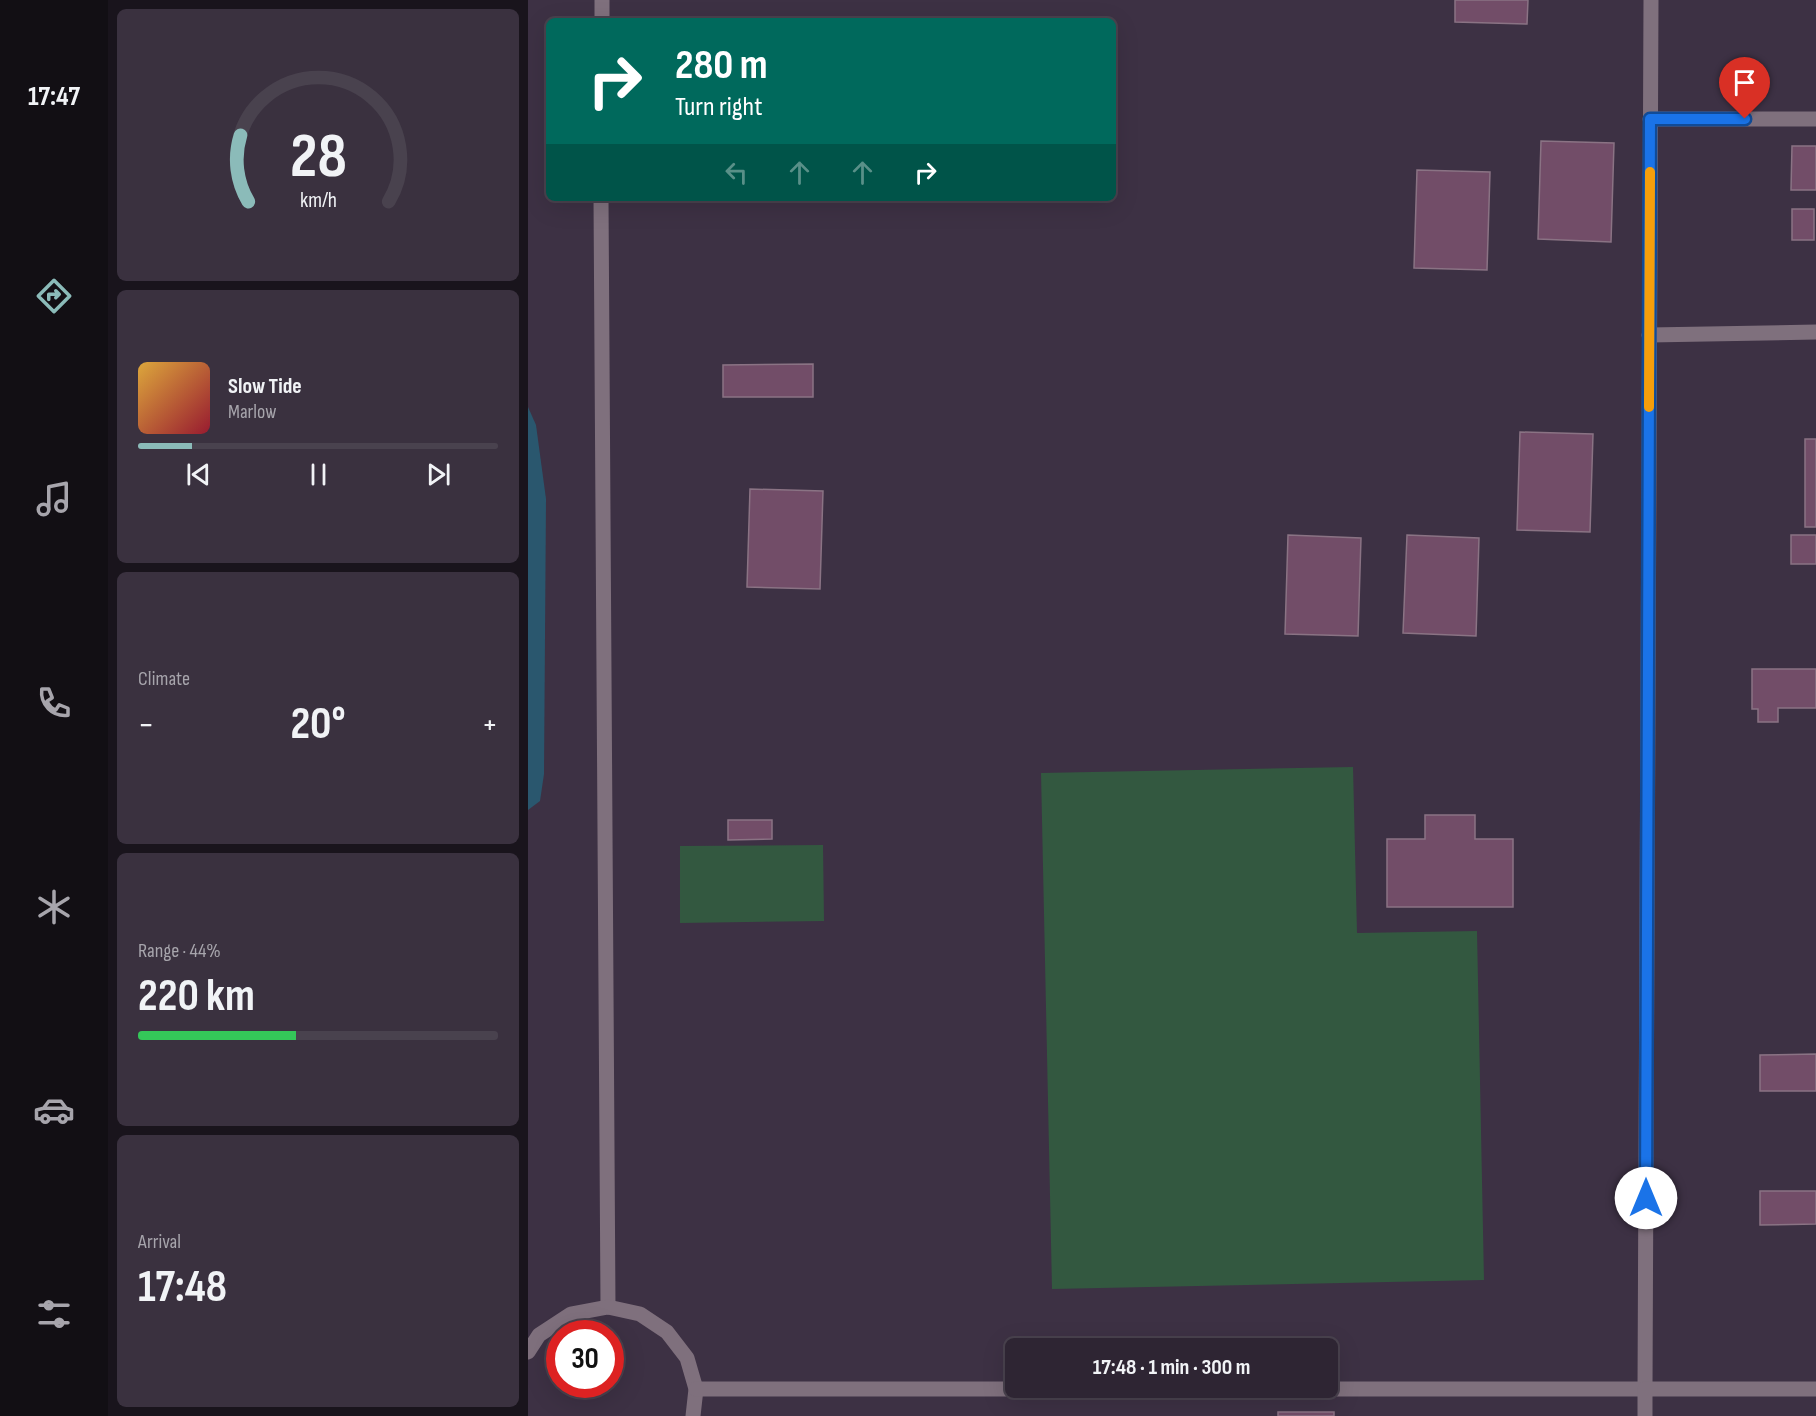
<!DOCTYPE html>
<meta charset="utf-8">
<style>
body{margin:0;font-family:"Sofia Sans Condensed",sans-serif;background:#3a313f;color:#f1f3f6;height:100vh;display:flex;flex-direction:column;font-size:22px;white-space:nowrap}
*{box-sizing:border-box;margin:0}
p{font-size:20px;color:#a7a5ac}
.icon{flex:none;width:33px;height:33px;fill:none;stroke:currentColor;stroke-width:2;stroke-linecap:round;stroke-linejoin:round}
.map{position:relative;flex:1;overflow:hidden}
.sheet{display:flex;flex-direction:column;gap:9px;padding:9px;background:#19141c;width:420px}
.sheet>*{flex:none}
.guide{position:absolute;left:18px;top:18px;width:570px;height:183px;border-radius:9px;box-shadow:0 6px 24px #0002,0 0 0 2px #49424e;background:#00695c;color:#fff;overflow:hidden}
.speed{position:absolute;left:18px;top:1320px;display:flex;gap:12px;font-size:30px;font-weight:700;text-align:center}
.speed>*{display:grid;place-content:center;width:78px;height:78px;border-radius:50%;background:#2e2533;box-shadow:0 6px 24px #0002,0 0 0 2px #49424e;line-height:1}
.speed .limit{border:9px solid #d22;background:#fff;color:#111}
.pin{position:absolute;display:grid;place-items:center;width:51px;height:51px;color:#fff;margin:-62px -26px;border-radius:50% 50% 50% 0;rotate:-45deg;box-shadow:0 0 6px #0007}
.pin .icon{rotate:45deg}
.me{position:absolute;width:66px;margin:-33px;rotate:0deg;stroke-linejoin:round;filter:drop-shadow(0 0 4px #0008)}
.turn{display:flex;align-items:center;gap:21px;height:126px;padding:0 30px;font-size:27px}
.turn .icon{width:78px;height:78px;stroke-width:2.5}
.turn b{display:block;font-size:42px;line-height:51px}
.lanes{display:flex;align-items:center;height:57px;padding:0 30px;background:#0003;justify-content:center;gap:30px;direction:ltr}
.lanes .off{opacity:.35}
.big{font-size:45px;font-weight:700;line-height:1.1}
.sheet .tile{flex:1;display:flex;flex-direction:column;justify-content:center;gap:9px;min-width:0;padding:0 21px;border-radius:9px;background:#3a313f}
.sheet .dial{align-items:center;gap:0}
.dial svg{height:156px;overflow:visible;fill:none;stroke:#49424e;stroke-width:7;stroke-linecap:round;text-anchor:middle}
.dial text{fill:#f1f3f6;stroke:none}
.song{display:flex;align-items:center;gap:18px}
.cover{width:72px;height:72px;border-radius:9px;background:linear-gradient(135deg,hsl(40 70% 55%),hsl(350 70% 35%))}
.played{height:6px;border-radius:3px;background:linear-gradient(90deg,#8bbbb9 15%,#49424e 15%)}
.keys{display:flex;justify-content:space-around;direction:ltr}
.heat{display:flex;justify-content:space-between;align-items:center;font-size:33px;direction:ltr}
.charge{height:9px;border-radius:4px;background:linear-gradient(90deg,#34c759 44%,#49424e 0)}
.trip{position:absolute;left:477px;top:1338px;width:333px;height:60px;border-radius:9px;background:#2e2533;box-shadow:0 6px 24px #0002,0 0 0 2px #49424e;font-weight:700;line-height:60px;text-align:center}
main{display:flex;flex:1;min-height:0}
.dock{display:flex;flex-direction:column;width:108px;justify-content:space-around;align-items:center;background:#120f14;color:#a7a5ac}
.dock .icon{width:42px;height:42px}
.dock .current{color:#8bbbb9}
.dock b{font-size:27px;color:#f1f3f6}
.map>svg:first-child{display:block}
.park{fill:#335840}
.water{fill:#2a576e}
.building{fill:#724d68;stroke:#8a7384;stroke-width:1.5}
.lines{fill:none;stroke-linecap:round;stroke-linejoin:round}
.minor{stroke:#7f707d;stroke-width:15}
.route-casing{stroke:#114b97;stroke-width:15}
.route{stroke:#1a73e8;stroke-width:10}
.slow{stroke:#f59e0b;stroke-width:10}
</style>
<main>
<nav class="dock">
<b>17:47</b>
<svg class="icon current" aria-label="directions" viewBox="0 0 24 24"><path d="M12 3l9 9-9 9-9-9zM9 14v-3h6M13 9l2 2-2 2"/></svg>
<svg class="icon" aria-label="music" viewBox="0 0 24 24"><path d="M9 18V5l10-2v13"/><circle cx="6" cy="18" r="3"/><circle cx="16" cy="16" r="3"/></svg>
<svg class="icon" aria-label="phone" viewBox="0 0 24 24"><path d="M5 4h4l2 5-3 2q2 4 5 5l2-3 5 2v4C11 20 4 13 5 4z"/></svg>
<svg class="icon" aria-label="climate" viewBox="0 0 24 24"><path d="M12 3v18M4 7l16 10M4 17L20 7"/></svg>
<svg class="icon" aria-label="car" viewBox="0 0 24 24"><path d="M5 17H2v-5l4-1 3-4h7l3 4 3 1v5h-3M9 17h6M6 11h13"/><circle cx="7" cy="17" r="2"/><circle cx="17" cy="17" r="2"/></svg>
<svg class="icon" aria-label="filters" viewBox="0 0 24 24"><path d="M4 7h16M4 17h16"/><circle cx="9" cy="7" r="2"/><circle cx="15" cy="17" r="2"/></svg>
</nav>
<section class="sheet">
<div class="tile dial"><svg viewBox="0 0 100 80">
<path d="M14 69A42 42 0 1 1 86 69"/>
<path d="M14 69A42 42 0 0 1 10 35" stroke="#8bbbb9"/>
<text x="50" y="56" font-size="32" font-weight="700">28</text>
<text x="50" y="72" font-size="11">km/h</text>
</svg></div>
<div class="tile">
<div class="song"><i class="cover"></i><div><b>Slow Tide</b><p>Marlow</p></div></div>
<div class="played"></div>
<div class="keys"><svg class="icon" aria-label="previous" viewBox="0 0 24 24"><path d="M18 5L8 12l10 7zM5 5v14"/></svg><svg class="icon" aria-label="pause" viewBox="0 0 24 24"><path d="M8 5v14M16 5v14"/></svg><svg class="icon" aria-label="next" viewBox="0 0 24 24"><path d="M6 5l10 7-10 7zM19 5v14"/></svg></div>
</div>
<div class="tile"><p>Climate</p>
<div class="heat"><a>−</a><b class="big">20°</b><a>+</a></div>
</div>
<div class="tile"><p>Range · 44%</p><b class="big">220 km</b><div class="charge"></div></div>
<div class="tile"><p>Arrival</p><b class="big">17:48</b></div>
</section>
<div class="map">
<svg width="1288" height="1416" viewBox="0 0 1288 1416">
<rect width="100%" height="100%" fill="#3d3144"/>
<g class="park">
<path d="M 825,767 L 829,933 L 949,931 L 956,1280 L 524,1289 L 513,773 Z"/>
<path d="M 295,845 L 296,921 L 152,923 L 152,846 Z"/>
</g>
<path class="water" d="M 0,407 L 8,425 L 18,499 L 16,774 L 12,801 L 0,810 Z"/>
<g class="building">
<path d="M 927,0 L 1000,0 L 999,24 L 927,22 Z"/>
<path d="M 1013,141 L 1086,143 L 1083,242 L 1010,239 Z"/>
<path d="M 1264,146 L 1288,146 L 1288,190 L 1263,190 Z"/>
<path d="M 889,170 L 962,172 L 959,270 L 886,268 Z"/>
<rect x="1264" y="209" width="22" height="31"/>
<path d="M 285,364 L 285,397 L 195,397 L 195,365 Z"/>
<path d="M 992,432 L 1065,434 L 1062,532 L 989,530 Z"/>
<rect x="1277" y="439" width="11" height="88"/>
<path d="M 222,489 L 295,491 L 292,589 L 219,587 Z"/>
<path d="M 760,535 L 833,538 L 830,636 L 757,634 Z"/>
<path d="M 879,535 L 951,538 L 948,636 L 875,633 Z"/>
<rect x="1263" y="535" width="25" height="29"/>
<path d="M 1224,669 L 1288,669 L 1288,708 L 1250,708 L 1250,722 L 1230,722 L 1230,709 L 1224,709 Z"/>
<path d="M 897,815 L 947,815 L 947,839 L 985,839 L 985,907 L 859,907 L 859,839 L 897,839 Z"/>
<path d="M 200,820 L 244,820 L 244,839 L 200,840 Z"/>
<path d="M 1288,1054 L 1288,1091 L 1232,1091 L 1232,1055 Z"/>
<path d="M 1232,1191 L 1288,1191 L 1288,1224 L 1232,1225 Z"/>
<rect x="750" y="1412" width="56" height="4"/>
</g>
<g class="lines">
<g class="minor">
<path d="M 74,21 L 74,0"/>
<path d="M 1122,119 L 1288,119"/>
<path d="M 73,198 L 80,1307"/>
<path d="M 1121,335 L 1288,332"/>
<path d="M 0,1352 L 11,1335 L 43,1314 L 80,1307 L 112,1314 L 139,1332 L 159,1358 L 168,1389 L 165,1416"/>
<path d="M 168,1389 L 1117,1389 L 1123,0"/>
<path d="M 1117,1416 L 1117,1389 L 1288,1389"/>
</g>
</g>
<g class="lines">
<defs>
<path id="route" d="M 1118,1198 L 1122,119 L 1217,119"/>
</defs>
<use href="#route" class="route-casing"/>
<use href="#route" class="route"/>
<path class="slow" d="M 1121,407 L 1122,172"/>
</g>
</svg>
<div class="speed"><div class="limit">30</div></div>
<div class="pin" style="left:1217px;top:119px;background:#d93025"><svg class="icon" aria-label="arrive" viewBox="0 0 24 24"><path d="M6 21V4h12l-3 4 3 4H6"/></svg></div>
<svg class="me" style="left:1118px;top:1198px" viewBox="-20 -20 40 40"><circle r="19" fill="#fff"/><path d="M0-13L10 11 0 6-10 11z" fill="#1a73e8"/></svg>
<div class="trip">17:48 · 1 min · 300 m</div>
<div class="guide">
<div class="turn"><svg class="icon" aria-label="right" viewBox="0 0 24 24"><path d="M7 20v-9h11M14 6l5 5-5 5"/></svg><div><b>280 m</b>Turn right</div></div>
<div class="lanes"><svg class="icon off" aria-label="left" viewBox="0 0 24 24"><path d="M17 20v-9H6M10 6l-5 5 5 5"/></svg><svg class="icon off" aria-label="ahead" viewBox="0 0 24 24"><path d="M12 20V5M6 11l6-6 6 6"/></svg><svg class="icon off" aria-label="ahead" viewBox="0 0 24 24"><path d="M12 20V5M6 11l6-6 6 6"/></svg><svg class="icon" aria-label="right" viewBox="0 0 24 24"><path d="M7 20v-9h11M14 6l5 5-5 5"/></svg></div>
</div>
</div>
</main>
